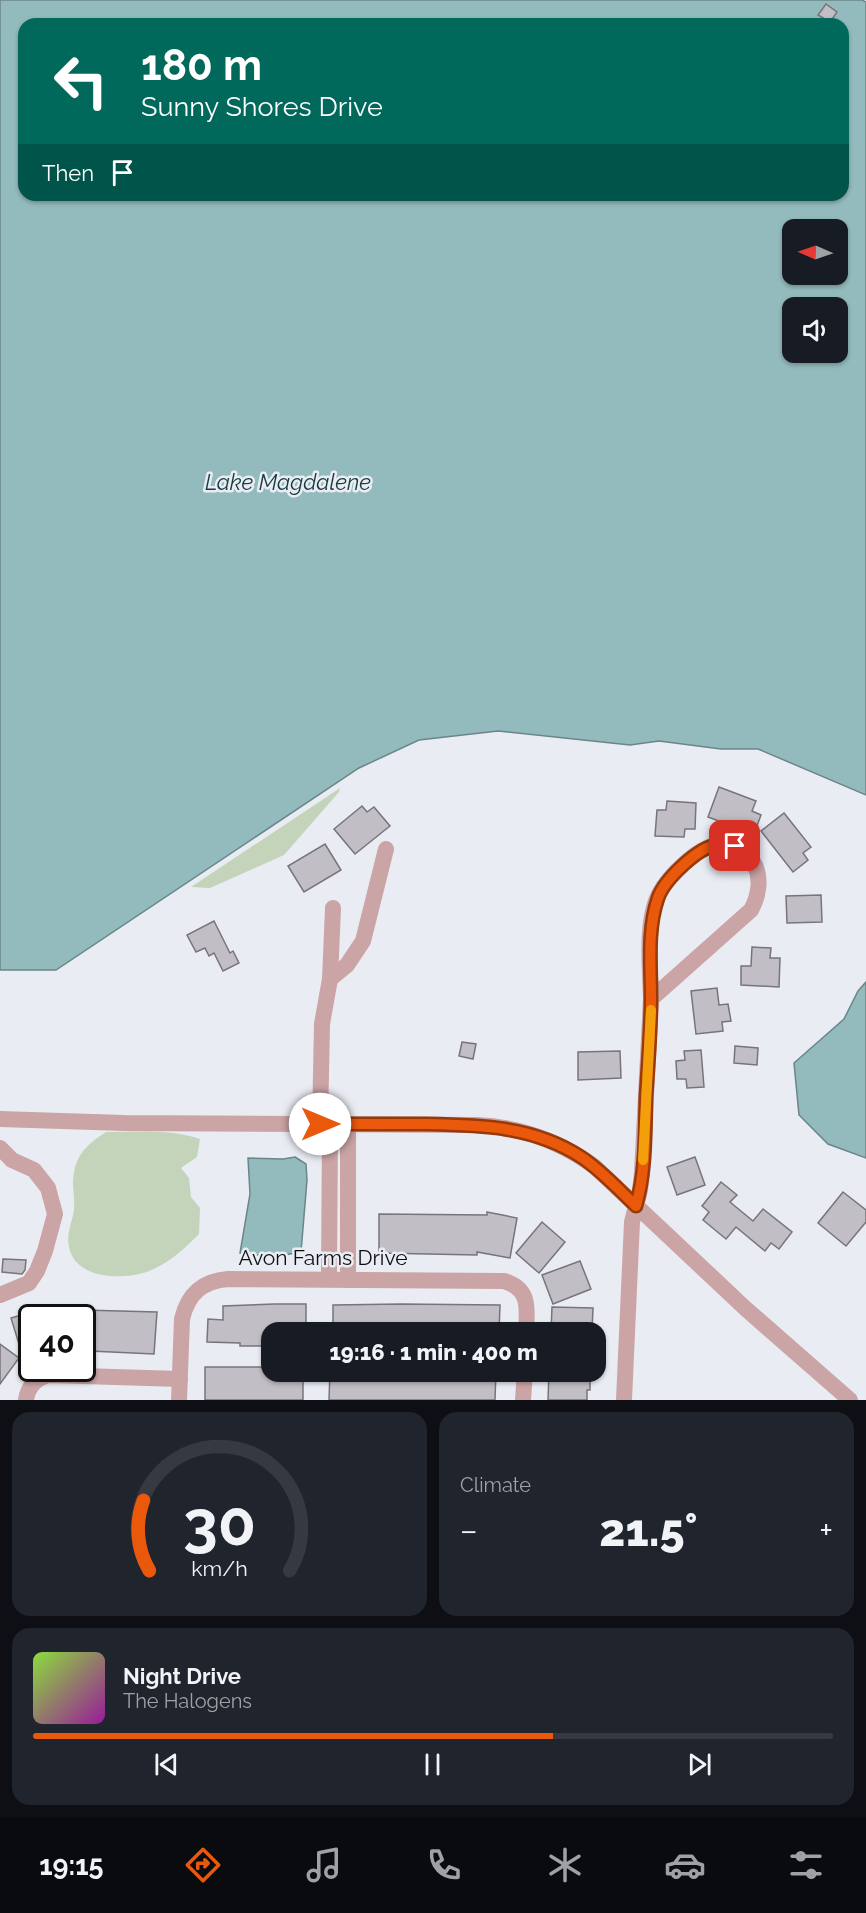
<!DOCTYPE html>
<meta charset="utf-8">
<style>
body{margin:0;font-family:Raleway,sans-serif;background:#20242c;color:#f1f3f6;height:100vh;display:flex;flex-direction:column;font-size:22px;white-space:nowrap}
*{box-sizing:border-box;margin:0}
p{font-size:20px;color:#9ea1a6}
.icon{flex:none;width:33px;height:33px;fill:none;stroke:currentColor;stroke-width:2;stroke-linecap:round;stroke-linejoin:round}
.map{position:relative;height:1400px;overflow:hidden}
.drawer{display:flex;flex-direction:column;gap:12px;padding:12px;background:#0d0f14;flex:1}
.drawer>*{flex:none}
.guide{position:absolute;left:18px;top:18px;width:831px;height:183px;border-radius:18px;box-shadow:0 2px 4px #0004;background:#00695c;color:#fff;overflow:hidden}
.needle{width:39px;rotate:272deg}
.buttons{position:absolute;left:782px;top:219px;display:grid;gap:12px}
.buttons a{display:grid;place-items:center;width:66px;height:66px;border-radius:12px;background:#171b24;box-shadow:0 2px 4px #0004;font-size:30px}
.speed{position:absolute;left:18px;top:1304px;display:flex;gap:12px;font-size:30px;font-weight:700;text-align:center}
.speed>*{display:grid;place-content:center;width:78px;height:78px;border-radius:50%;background:#171b24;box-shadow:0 2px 4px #0004;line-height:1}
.speed .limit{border:3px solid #111;border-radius:9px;background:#fff;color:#111}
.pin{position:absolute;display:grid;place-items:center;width:51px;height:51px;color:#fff;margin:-26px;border-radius:12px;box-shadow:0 3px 9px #0006}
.me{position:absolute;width:66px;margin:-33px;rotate:90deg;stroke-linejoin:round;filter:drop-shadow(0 0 4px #0008)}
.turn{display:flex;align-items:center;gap:21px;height:126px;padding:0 24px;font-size:27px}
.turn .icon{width:78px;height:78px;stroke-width:2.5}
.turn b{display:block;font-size:42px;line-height:51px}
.then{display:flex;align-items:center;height:57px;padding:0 24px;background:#0003;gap:12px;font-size:22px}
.big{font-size:45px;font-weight:800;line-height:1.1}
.drawer .widget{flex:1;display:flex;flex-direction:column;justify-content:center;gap:9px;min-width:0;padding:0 21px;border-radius:18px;background:#20242c}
.drawer .dial{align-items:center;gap:0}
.dial svg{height:156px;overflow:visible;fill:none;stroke:#363941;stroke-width:7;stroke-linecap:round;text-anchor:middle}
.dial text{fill:#f1f3f6;stroke:none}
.song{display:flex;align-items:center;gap:18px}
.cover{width:72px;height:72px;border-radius:9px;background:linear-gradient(135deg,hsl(90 70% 55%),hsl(300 70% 35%))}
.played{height:6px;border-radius:3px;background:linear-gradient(90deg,#ea580c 65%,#363941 65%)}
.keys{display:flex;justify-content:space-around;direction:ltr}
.heat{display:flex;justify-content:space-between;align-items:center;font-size:33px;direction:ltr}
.drawer .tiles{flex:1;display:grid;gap:12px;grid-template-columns:1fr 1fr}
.widget:last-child{grid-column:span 2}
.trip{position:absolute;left:261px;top:1322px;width:345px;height:60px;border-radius:18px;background:#171b24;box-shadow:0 2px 4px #0004;font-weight:800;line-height:60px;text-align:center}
.menu{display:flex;height:96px;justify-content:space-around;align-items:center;background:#090b0e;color:#9ea1a6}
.menu .icon{width:42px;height:42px}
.menu .active{color:#ea580c}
.menu b{font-size:27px;color:#f1f3f6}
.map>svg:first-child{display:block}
.green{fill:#c3d4bb}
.water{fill:#93babc;stroke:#6b8688;stroke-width:1.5;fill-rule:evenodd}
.building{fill:#c2bec5;stroke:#77747a;stroke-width:1.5}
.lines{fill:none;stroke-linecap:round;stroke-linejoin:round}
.minor{stroke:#cba4a5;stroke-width:16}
.route-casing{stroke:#983908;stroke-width:15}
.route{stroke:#ea580c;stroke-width:10}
.slow{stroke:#f59e0b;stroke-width:10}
.labels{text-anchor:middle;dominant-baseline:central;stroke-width:5;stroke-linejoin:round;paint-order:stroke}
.street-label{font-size:21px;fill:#0d0e10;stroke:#eaecf4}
.water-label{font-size:22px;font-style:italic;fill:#153c3d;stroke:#eaecf4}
</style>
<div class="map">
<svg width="866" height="1400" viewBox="0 0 866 1400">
<rect width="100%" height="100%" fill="#eaecf4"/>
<g class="green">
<path d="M 340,788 L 339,792 L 284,855 L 210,888 L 191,887 Z"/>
<path d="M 106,1132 C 137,1132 170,1129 200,1139 L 197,1157 L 181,1168 L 189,1178 L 191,1197 L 200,1208 L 199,1234 C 183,1250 165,1267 143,1273 C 118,1280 75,1278 69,1247 C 66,1234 72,1223 74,1210 C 75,1201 73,1192 73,1183 C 74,1156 85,1146 106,1132 Z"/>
</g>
<g class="water">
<path d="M 0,0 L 862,0 L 866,2 L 866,795 L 758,749 L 721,749 L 659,741 L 630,745 L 498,731 L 419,740 L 359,768 L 56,970 L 0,970 ZM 24,24 L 843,24 L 843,195 L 24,195 ZM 792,230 L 837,230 L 837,274 L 792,274 ZM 792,308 L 837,308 L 837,352 L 792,352 Z"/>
<path d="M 866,982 L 866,1158 L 828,1144 L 799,1115 L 794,1063 L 844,1019 L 858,991 Z"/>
<path d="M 295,1157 L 306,1164 L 307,1180 L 301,1252 L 273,1257 L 240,1253 L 250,1194 L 248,1158 L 283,1159 Z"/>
</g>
<g class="building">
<path d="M 826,4 L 837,12 L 830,22 L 818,15 Z"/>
<path d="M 719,787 L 756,801 L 752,811 L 761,815 L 754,834 L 708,817 Z"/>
<path d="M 667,801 L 696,803 L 695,829 L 685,829 L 684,837 L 655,836 L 657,810 L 666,810 Z"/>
<path d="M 362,806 L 367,812 L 374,807 L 390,826 L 355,854 L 334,829 Z"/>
<path d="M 784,813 L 811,847 L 803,853 L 808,860 L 793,872 L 761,831 Z"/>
<path d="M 325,844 L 341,870 L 304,892 L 288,866 Z"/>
<path d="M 821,895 L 822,922 L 787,923 L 786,896 Z"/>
<path d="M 214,921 L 230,953 L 233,951 L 239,963 L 223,971 L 214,953 L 209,956 L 205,948 L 196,952 L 187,935 Z"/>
<path d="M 752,947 L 771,948 L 770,958 L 780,958 L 779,987 L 741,985 L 741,966 L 751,966 Z"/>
<path d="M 717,988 L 719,1005 L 728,1004 L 731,1021 L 722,1022 L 723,1031 L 696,1034 L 691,991 Z"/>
<path d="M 462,1042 L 476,1044 L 473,1059 L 459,1056 Z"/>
<path d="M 735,1046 L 758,1048 L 757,1065 L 734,1063 Z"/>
<path d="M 701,1050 L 704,1087 L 687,1088 L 686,1079 L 677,1079 L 676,1061 L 685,1060 L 684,1051 Z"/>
<path d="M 620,1051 L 621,1078 L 578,1080 L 578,1052 Z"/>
<path d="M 695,1157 L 705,1185 L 677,1195 L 667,1167 Z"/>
<path d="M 721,1182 L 737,1195 L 730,1202 L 753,1221 L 763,1209 L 792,1232 L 779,1249 L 771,1243 L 765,1251 L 736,1227 L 726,1239 L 703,1220 L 709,1212 L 702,1206 Z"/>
<path d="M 843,1192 L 866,1210 L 866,1222 L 846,1246 L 818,1223 Z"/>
<path d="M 487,1212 L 517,1218 L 510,1258 L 477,1252 L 477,1255 L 379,1253 L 379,1214 L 487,1215 Z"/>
<path d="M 542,1222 L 565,1242 L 539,1273 L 516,1253 Z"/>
<path d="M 3,1259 L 26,1260 L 25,1270 L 22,1274 L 2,1272 Z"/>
<path d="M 580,1261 L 591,1289 L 553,1304 L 542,1275 Z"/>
<path d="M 275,1304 L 306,1304 L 306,1332 L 272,1332 L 272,1346 L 240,1346 L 240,1343 L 207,1342 L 208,1319 L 223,1320 L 223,1306 Z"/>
<path d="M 401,1304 L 500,1305 L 499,1332 L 333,1332 L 333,1305 Z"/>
<path d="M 552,1307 L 593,1308 L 592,1332 L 551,1332 Z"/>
<path d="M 82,1310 L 157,1312 L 154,1354 L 90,1351 L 90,1342 L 82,1341 Z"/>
<path d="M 32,1312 L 32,1354 L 23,1357 L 11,1318 Z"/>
<path d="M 0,1344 L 19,1358 L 0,1384 Z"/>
<path d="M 205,1367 L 269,1367 L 269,1371 L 303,1371 L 303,1400 L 205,1400 Z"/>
<path d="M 330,1371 L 496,1371 L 495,1400 L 329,1400 Z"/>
<path d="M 549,1371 L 590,1371 L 590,1390 L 587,1390 L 587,1400 L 548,1400 Z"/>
</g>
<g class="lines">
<g class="minor">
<path d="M 330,979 L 333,908"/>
<path d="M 0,1119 L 124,1123 L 477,1125 C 520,1127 560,1141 595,1167 L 746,1309 L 850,1400"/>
<path d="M 320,1124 L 322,1024 L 330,979 L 347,965 L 363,941 L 386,849"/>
<path d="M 0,1148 L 12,1160 L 34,1170 L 48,1188 L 55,1214 L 45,1251 L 37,1271 L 29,1283 L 0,1295"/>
<path d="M 329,1279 L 330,1124"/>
<path d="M 348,1280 L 348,1124"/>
<path d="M 26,1400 C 28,1386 36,1378 49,1375 L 180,1379"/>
<path d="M 179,1400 L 182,1319 C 188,1294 202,1281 228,1279 L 504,1281 C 531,1289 527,1309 526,1332"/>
<path d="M 523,1400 L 525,1371"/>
<path d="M 624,1400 L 632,1222 L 640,1190 L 642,1173 L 651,999 L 751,910 C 768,880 756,843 718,845 C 698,846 668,877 659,894 C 645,921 650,969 651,999"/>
</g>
</g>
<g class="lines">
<defs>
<path id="route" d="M 320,1124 C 354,1124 388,1124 421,1124 C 477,1125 532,1125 581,1157 C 601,1170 618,1189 636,1206 C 646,1171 645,1133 646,1097 C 648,1064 651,1030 651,997 C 651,964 647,930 658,898 C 664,880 698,847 717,845 C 723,844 730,846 735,846"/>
</defs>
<use href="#route" class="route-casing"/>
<use href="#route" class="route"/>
<path class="slow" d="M 643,1160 L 651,1010"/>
</g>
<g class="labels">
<g class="street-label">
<text x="323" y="1257">Avon Farms Drive</text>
</g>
<g class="water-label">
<text x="288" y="482">Lake Magdalene</text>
</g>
</g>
</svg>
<div class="buttons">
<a><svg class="needle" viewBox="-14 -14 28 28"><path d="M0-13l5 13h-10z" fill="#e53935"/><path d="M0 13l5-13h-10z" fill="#9ea1a6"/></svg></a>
<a><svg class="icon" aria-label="sound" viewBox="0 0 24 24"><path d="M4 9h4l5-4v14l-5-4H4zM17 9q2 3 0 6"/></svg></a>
</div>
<div class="speed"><div class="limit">40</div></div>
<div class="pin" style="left:735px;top:846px;background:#d93025"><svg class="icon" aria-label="arrive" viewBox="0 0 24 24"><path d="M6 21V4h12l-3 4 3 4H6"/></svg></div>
<svg class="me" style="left:320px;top:1124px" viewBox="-20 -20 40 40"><circle r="19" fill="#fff"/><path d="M0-13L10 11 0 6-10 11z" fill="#ea580c"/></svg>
<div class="trip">19:16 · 1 min · 400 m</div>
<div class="guide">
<div class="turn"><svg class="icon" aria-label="left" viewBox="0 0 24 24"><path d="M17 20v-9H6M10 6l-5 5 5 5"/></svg><div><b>180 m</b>Sunny Shores Drive</div></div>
<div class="then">Then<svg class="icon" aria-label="arrive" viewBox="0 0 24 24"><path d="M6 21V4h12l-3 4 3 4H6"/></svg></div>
</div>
</div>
<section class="drawer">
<div class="tiles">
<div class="widget dial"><svg viewBox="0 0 100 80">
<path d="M14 69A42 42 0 1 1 86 69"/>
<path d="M14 69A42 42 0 0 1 11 33" stroke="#ea580c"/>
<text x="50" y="56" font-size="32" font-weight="700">30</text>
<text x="50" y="72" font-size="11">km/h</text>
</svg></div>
<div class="widget"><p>Climate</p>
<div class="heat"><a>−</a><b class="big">21.5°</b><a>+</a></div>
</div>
<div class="widget">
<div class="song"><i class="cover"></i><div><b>Night Drive</b><p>The Halogens</p></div></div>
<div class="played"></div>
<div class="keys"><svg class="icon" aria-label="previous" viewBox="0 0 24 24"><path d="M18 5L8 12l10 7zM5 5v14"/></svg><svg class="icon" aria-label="pause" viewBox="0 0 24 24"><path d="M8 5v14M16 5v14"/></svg><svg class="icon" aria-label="next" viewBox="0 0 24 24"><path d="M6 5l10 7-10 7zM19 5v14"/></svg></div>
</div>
</div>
</section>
<nav class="menu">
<b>19:15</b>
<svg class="icon active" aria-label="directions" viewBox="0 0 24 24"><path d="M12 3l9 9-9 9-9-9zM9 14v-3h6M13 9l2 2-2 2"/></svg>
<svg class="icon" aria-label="music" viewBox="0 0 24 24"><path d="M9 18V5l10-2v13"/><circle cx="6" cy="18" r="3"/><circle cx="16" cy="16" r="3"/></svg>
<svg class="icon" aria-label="phone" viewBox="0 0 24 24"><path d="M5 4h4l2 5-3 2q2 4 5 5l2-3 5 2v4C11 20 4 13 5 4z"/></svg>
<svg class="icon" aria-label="climate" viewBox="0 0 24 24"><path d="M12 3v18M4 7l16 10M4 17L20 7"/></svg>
<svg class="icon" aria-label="car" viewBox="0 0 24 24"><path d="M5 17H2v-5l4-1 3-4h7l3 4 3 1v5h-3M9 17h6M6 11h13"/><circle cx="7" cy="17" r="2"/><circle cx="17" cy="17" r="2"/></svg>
<svg class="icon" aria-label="filters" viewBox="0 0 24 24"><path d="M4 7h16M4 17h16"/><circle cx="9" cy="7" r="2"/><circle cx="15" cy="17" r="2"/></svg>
</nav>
